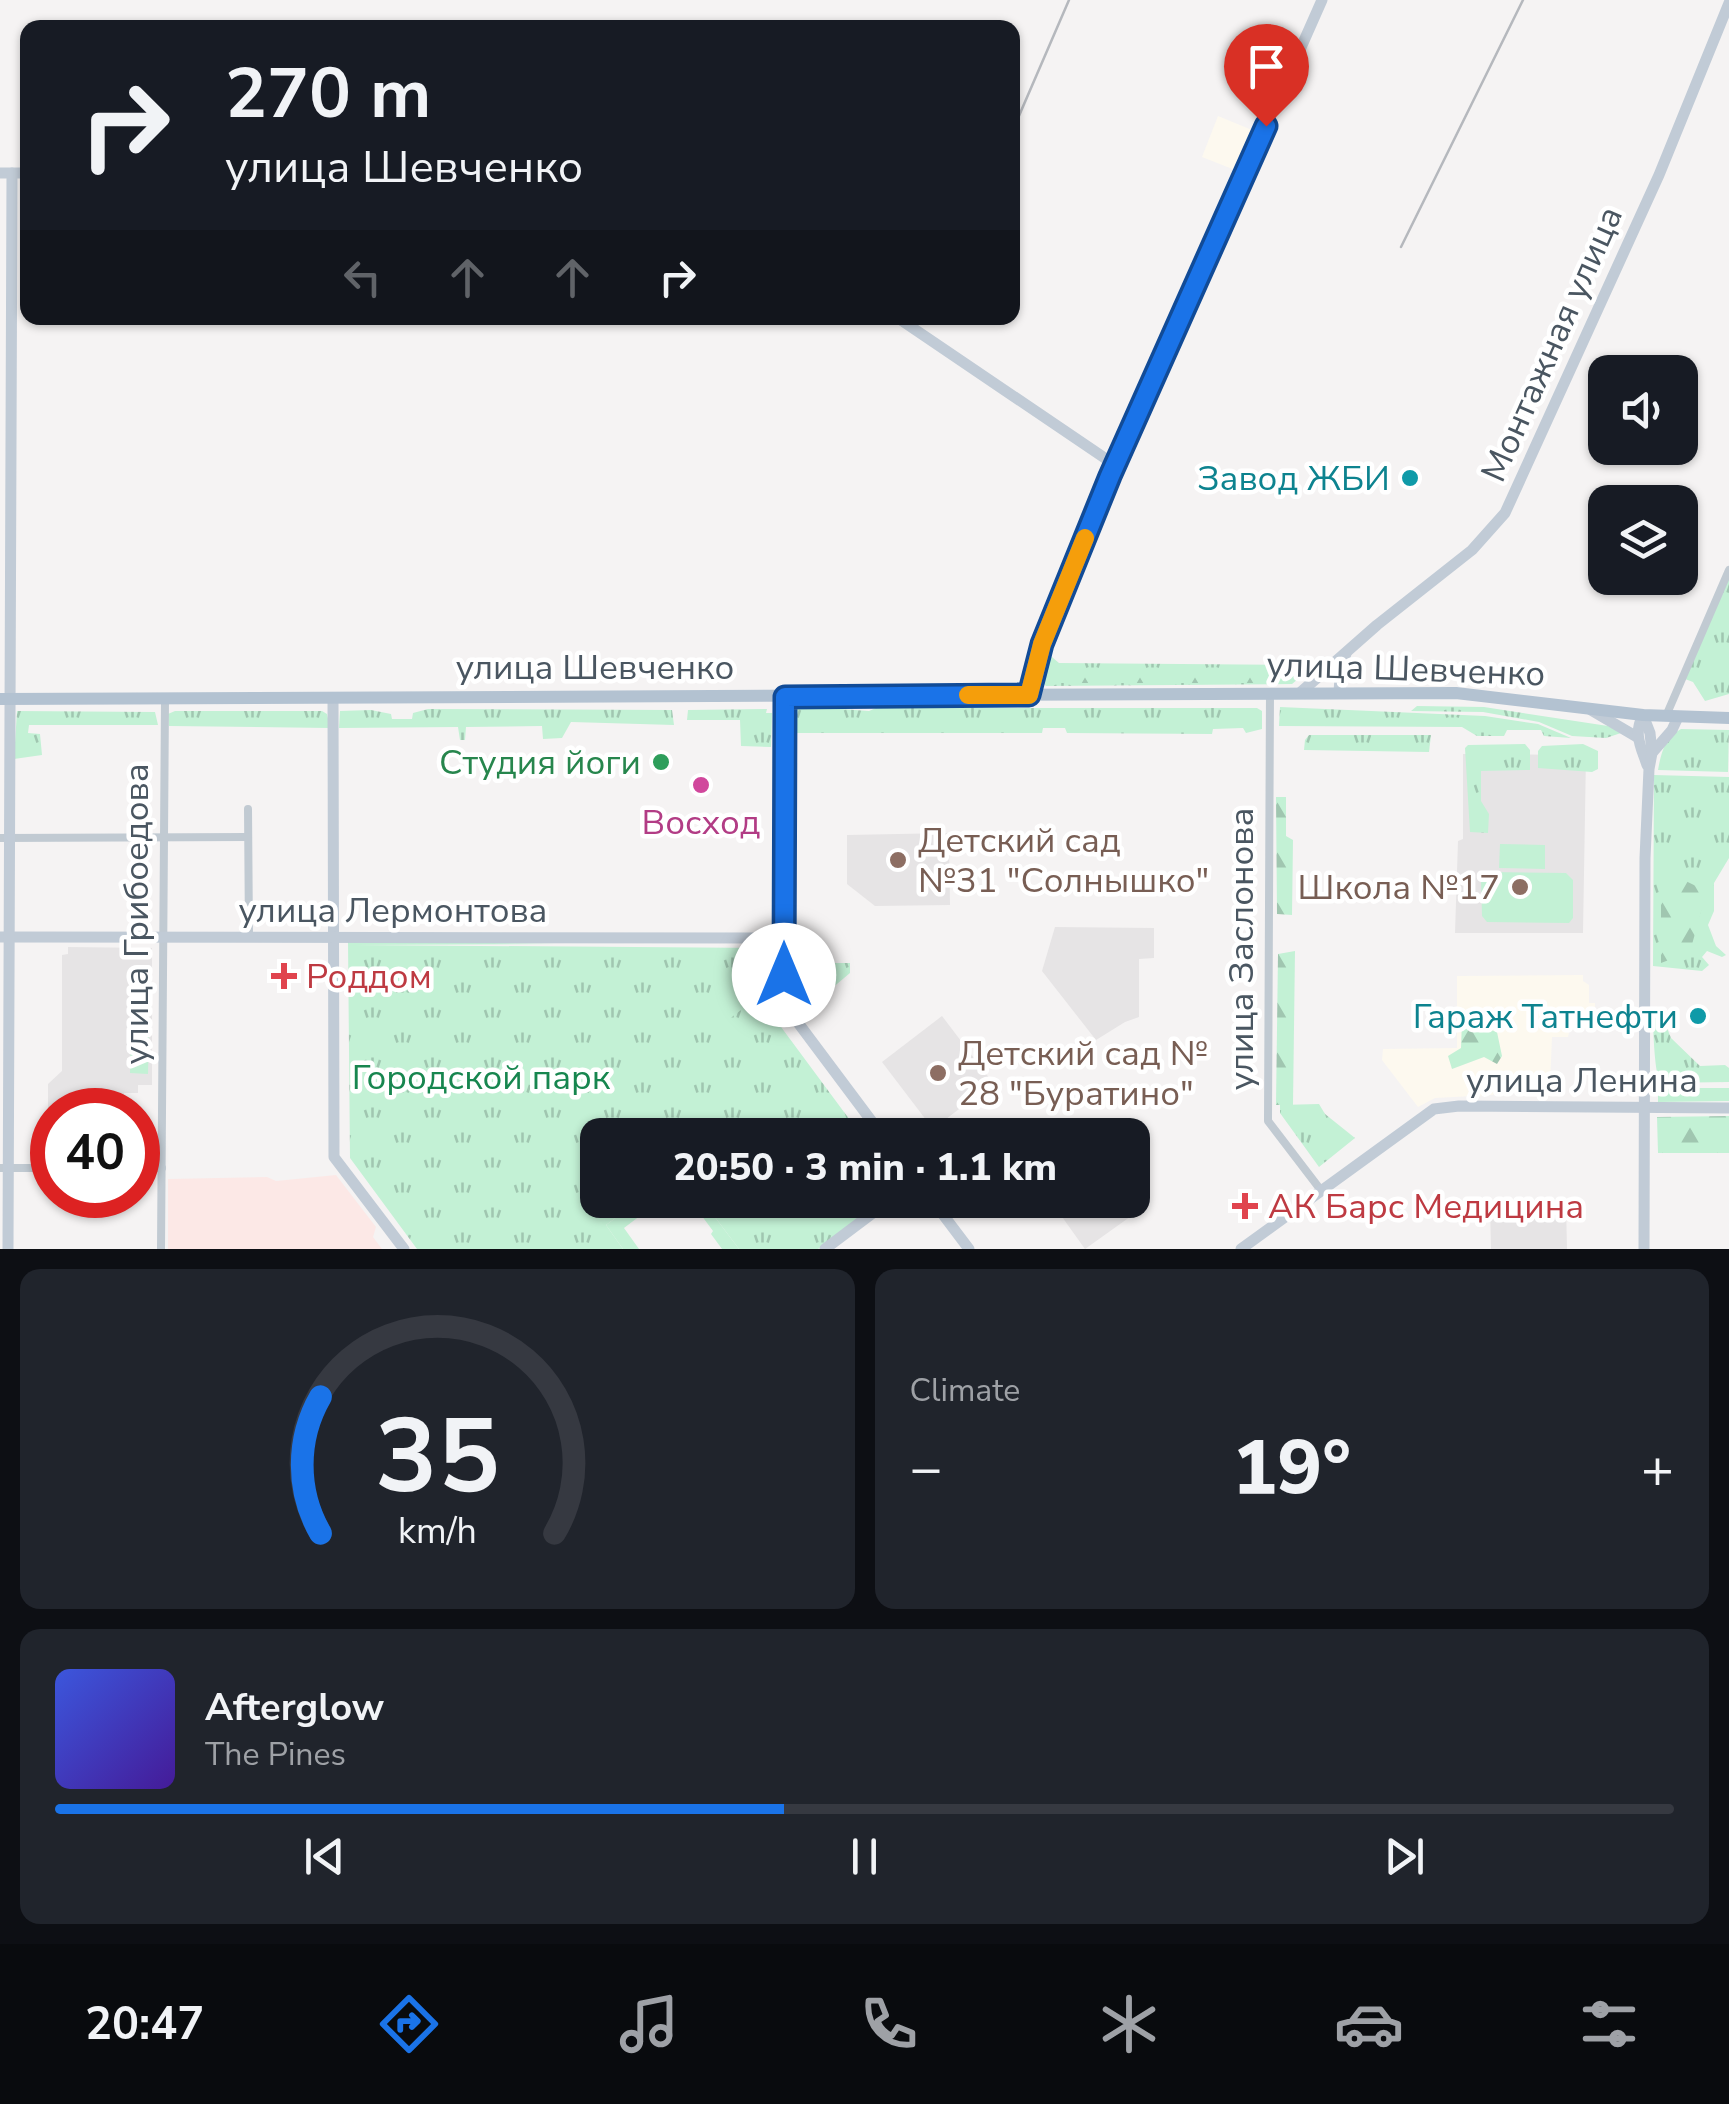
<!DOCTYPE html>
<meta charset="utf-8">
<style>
body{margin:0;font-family:"Nunito Sans",sans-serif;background:#20242c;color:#f1f3f6;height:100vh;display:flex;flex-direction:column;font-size:38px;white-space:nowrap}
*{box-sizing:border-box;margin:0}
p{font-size:32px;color:#9ea1a6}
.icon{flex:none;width:55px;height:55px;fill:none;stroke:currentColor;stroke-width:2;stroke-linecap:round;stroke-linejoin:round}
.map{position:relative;height:1249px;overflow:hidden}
.drawer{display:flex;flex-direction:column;gap:20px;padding:20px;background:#0d0f14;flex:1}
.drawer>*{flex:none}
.top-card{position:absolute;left:20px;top:20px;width:1000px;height:305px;border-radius:20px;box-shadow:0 2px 8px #0004;background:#171b24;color:#f1f3f6;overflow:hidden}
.buttons{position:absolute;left:1588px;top:355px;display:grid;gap:20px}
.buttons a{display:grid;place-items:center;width:110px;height:110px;border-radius:20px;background:#171b24;box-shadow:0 2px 8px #0004;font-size:50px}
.speed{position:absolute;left:30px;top:1088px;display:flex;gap:20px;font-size:50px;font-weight:700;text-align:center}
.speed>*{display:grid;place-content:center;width:130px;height:130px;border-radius:50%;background:#171b24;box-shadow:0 2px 8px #0004;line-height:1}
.speed .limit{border:15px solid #d22;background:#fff;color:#111}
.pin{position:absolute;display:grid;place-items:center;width:85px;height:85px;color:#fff;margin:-102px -42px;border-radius:50% 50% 50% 0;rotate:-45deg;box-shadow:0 0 10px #0007}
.pin .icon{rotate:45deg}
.me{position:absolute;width:110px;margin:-55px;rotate:0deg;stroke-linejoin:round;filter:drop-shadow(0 0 8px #0008)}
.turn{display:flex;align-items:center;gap:35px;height:210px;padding:0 40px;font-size:45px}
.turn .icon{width:130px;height:130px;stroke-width:2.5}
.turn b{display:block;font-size:70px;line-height:85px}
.lanes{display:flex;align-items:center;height:95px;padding:0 40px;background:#0003;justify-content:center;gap:50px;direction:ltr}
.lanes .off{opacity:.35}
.big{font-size:75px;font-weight:800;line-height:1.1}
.drawer .widget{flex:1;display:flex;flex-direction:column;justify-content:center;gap:15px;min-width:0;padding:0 35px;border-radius:20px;background:#20242c}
.drawer .dial{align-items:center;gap:0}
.dial svg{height:260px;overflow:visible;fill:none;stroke:#363941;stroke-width:7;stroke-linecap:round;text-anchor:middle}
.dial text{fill:#f1f3f6;stroke:none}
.song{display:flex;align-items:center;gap:30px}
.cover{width:120px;height:120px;border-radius:15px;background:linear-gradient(135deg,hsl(230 70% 55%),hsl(260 70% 35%))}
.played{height:10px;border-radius:5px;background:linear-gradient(90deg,#1a73e8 45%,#363941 45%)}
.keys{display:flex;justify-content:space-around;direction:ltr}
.heat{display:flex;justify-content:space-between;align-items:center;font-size:55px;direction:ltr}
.drawer .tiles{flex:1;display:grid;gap:20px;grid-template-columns:1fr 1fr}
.widget:last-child{grid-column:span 2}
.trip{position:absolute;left:580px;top:1118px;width:570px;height:100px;border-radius:20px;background:#171b24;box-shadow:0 2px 8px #0004;font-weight:800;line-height:100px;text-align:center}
.tab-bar{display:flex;height:160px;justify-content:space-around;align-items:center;background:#090b0e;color:#9ea1a6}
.tab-bar .icon{width:70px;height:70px}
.tab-bar .current{color:#1a73e8}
.tab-bar b{font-size:45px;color:#f1f3f6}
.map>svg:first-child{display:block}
.commercial{fill:#fdf9ef}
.education{fill:#e6e4e5}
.medical{fill:#fce8e6}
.grass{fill:url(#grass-tufts)}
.forest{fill:url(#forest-firs)}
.garden{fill:#c3f1d5}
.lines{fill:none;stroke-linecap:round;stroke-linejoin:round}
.street{stroke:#c1cad2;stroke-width:8}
.secondary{stroke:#c1cbd6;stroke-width:11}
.primary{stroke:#b3c2d1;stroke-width:12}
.rail{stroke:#b5b8bd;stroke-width:2.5}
.route-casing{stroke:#114b97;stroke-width:25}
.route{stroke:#1a73e8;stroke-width:18}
.slow{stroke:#f59e0b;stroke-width:18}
.culture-dot{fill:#0f9aa8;stroke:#fff;stroke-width:4}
.leisure-dot{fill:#2e9e5b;stroke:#fff;stroke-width:4}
.hotel-dot{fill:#d1479c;stroke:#fff;stroke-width:4}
.education-dot{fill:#8d6e63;stroke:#fff;stroke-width:4}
.health-dot{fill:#e0444e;stroke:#fff;stroke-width:4}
.labels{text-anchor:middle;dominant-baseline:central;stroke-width:9;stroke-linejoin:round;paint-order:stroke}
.street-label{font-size:35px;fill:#4a5661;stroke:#fff}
.culture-label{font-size:35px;fill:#0d838f;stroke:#fff;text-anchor:end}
.leisure-label{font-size:35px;fill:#27864d;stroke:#fff;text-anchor:end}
.hotel-label{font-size:35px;fill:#b23c85;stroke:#fff}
.education-label{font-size:35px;fill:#785e54;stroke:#fff;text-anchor:start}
.health-label{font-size:35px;fill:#be3a42;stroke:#fff;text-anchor:start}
.park-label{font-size:35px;fill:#17864f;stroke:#fff}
</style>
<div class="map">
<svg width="1729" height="1249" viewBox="0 0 1729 1249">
<defs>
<pattern id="grass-tufts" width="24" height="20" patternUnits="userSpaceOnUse" patternTransform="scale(2.5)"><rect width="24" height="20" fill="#c3f1d5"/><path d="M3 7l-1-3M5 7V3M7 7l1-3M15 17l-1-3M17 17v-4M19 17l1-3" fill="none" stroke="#a0c6b0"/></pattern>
<pattern id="forest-firs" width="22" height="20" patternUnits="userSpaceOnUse" patternTransform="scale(2.5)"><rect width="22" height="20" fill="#c3f1d5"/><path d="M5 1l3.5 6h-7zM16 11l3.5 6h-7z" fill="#a0c6b0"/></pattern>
</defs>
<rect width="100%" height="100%" fill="#f5f3f3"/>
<g class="commercial">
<path d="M 1218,116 L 1252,130 L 1235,170 L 1202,157 Z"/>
<path d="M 1583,975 L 1583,981 L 1589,985 L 1589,1003 L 1595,1003 L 1595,1028 L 1570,1028 L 1568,1037 L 1552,1037 L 1550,1085 L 1505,1086 L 1504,1090 L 1492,1095 L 1435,1098 L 1418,1107 L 1382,1060 L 1383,1049 L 1457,1048 L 1457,976 Z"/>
</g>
<g class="education">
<path d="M 1463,754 L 1586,755 L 1583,933 L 1455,933 L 1458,841 L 1463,839 Z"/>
<path d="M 949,833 L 950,905 L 875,906 L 847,884 L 847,835 Z"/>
<path d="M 1055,927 L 1154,928 L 1154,958 L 1139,959 L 1139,1017 L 1125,1022 L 1096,1040 L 1042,971 Z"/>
<path d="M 68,947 L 152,948 L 152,1085 L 138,1085 L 138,1093 L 124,1093 L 124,1110 L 52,1110 L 52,1116 L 48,1116 L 48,1084 L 62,1071 L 62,955 L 68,954 Z"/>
<path d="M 942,1016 L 993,1083 L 933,1129 L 882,1062 Z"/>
<path d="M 1050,1200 L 1123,1200 L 1134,1214 L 1085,1249 Z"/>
<path d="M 1566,1205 L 1567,1249 L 1491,1249 L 1490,1206 Z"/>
</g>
<path class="medical" d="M 336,1175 L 376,1227 L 373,1237 L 382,1249 L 168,1249 L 168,1179 L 267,1177 L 276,1181 Z"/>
<g class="grass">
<path d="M 1729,573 L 1729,694 L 1705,701 L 1693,682 L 1685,679 Z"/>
<path d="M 1046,652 L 1059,663 L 1298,665 L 1308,667 L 1309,670 L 1292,684 L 1046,686 L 1039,679 Z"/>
<path d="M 1417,706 L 1484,707 L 1608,726 L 1621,733 L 1606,738 L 1572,736 L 1539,722 L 1483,712 L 1411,711 Z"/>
<path d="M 1280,707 L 1485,716 L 1538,724 L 1571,738 L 1544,736 L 1541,730 L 1507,730 L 1504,736 L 1477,736 L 1462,727 L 1279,726 Z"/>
<path d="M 827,708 L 869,711 L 876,708 L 1257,708 L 1262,711 L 1262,729 L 1246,733 L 1243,728 L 1213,729 L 1212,734 L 1067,733 L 1065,728 L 1043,728 L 1042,733 L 789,733 L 790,714 L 798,709 Z"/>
<path d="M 428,709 L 672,710 L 674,725 L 571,722 L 562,738 L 543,739 L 542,726 L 466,727 L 465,740 L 460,740 L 458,727 L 339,728 L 340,711 L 371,710 L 391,714 L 392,719 L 412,719 L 413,713 Z"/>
<path d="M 767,709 L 766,713 L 772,713 L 771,747 L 741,746 L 740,720 L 687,720 L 688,710 Z"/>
<path d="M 17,711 L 155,712 L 158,725 L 29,725 L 28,733 L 40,734 L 42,755 L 14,759 Z"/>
<path d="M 175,711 L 322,711 L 327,714 L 330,728 L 169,726 L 168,714 Z"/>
<path d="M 1681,729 L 1729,730 L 1728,772 L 1658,770 C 1661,753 1665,737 1681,729 Z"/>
<path d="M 1309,735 L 1431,735 L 1429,752 L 1304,750 L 1305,740 Z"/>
<path d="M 1525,744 L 1530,750 L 1530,770 L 1481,771 L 1481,801 L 1489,814 L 1488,833 L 1470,832 L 1465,748 L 1468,745 Z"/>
<path d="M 1583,744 L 1598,751 L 1598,769 L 1592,772 L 1538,768 L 1538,751 L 1542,746 Z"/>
<path d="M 1654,775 L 1729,777 L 1729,858 L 1714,883 L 1714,911 L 1708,925 L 1716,946 L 1726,955 L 1722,957 L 1707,951 L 1702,957 L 1709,965 L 1702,971 L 1653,966 Z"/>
<path d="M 348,941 L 558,944 L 355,945 L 768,948 L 767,1008 L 861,1135 L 598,1135 L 598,1200 L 640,1200 L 606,1225 L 623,1249 L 417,1249 L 350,1158 Z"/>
<path d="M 797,963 L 850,963 L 850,973 L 806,1010 L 796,991 Z"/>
<path d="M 1656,1009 L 1661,1013 L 1671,1038 L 1700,1066 L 1725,1065 L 1729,1068 L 1729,1082 L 1660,1083 C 1654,1070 1653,1026 1653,1010 Z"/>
<path d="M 1319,1104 L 1325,1114 L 1355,1138 L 1319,1167 L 1280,1113 L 1280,1105 Z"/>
<path d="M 702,1200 L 877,1201 L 886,1200 L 818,1249 L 739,1249 Z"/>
</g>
<g class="forest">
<path d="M 1293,675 L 1289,683 L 1055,683 L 1056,677 Z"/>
<path d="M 990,719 L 992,724 L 804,727 L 804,722 Z"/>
<path d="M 1276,797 L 1286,797 L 1286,836 L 1293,840 L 1292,915 L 1277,914 Z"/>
<path d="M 1661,869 L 1698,887 L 1703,905 L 1691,948 L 1679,949 L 1674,958 L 1661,963 Z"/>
<path d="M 1295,951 L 1293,1105 L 1276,1105 L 1278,954 Z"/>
<path d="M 1462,1020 L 1497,1032 L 1502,1056 L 1497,1064 L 1484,1057 L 1452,1069 L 1448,1056 L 1461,1048 Z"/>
<path d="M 1658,1088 L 1729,1088 L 1729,1101 L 1658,1102 Z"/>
<path d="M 1729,1116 L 1729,1153 L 1658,1153 L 1657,1117 Z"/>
<path d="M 640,1200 L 661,1200 L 624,1228 L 639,1249 L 623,1249 L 606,1225 Z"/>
<path d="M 690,1200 L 702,1200 L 739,1249 L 722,1249 L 711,1234 L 713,1231 Z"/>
</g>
<g class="garden">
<path d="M 1500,844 L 1545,845 L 1545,869 L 1499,868 Z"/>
<path d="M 1488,872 L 1566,873 L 1573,880 L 1573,918 L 1569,923 L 1487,922 L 1482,916 L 1481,879 Z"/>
<path d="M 730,987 L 746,1006 L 718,1028 L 703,1009 Z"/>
<path d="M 131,1034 L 149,1034 L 148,1074 L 130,1073 Z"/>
</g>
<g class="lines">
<g class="street">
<path d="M 1270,692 L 1268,1121 L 1320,1189"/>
<path d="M 1666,716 L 1729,570"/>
<path d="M 248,809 L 249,936"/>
<path d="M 0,838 L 248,837"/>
<path d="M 0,1168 L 52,1168"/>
<path d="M 138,1168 L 162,1168"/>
<path d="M 161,1249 L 165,700"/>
</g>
<g class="secondary">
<path d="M 0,173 L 28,173"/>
<path d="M 898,318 L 1115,465"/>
<path d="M 1301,692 L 1377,625 L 1472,550 L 1505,513 L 1659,175 L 1729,3"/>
<path d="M 1339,692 L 1341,665 L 1346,654"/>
<path d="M 1029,695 L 1043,644 L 1111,477 L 1322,0"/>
<path d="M 785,697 L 784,1004 L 882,1135"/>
<path d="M 333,699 L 334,1157 L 404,1249"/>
<path d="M 1591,710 L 1637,737"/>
<path d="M 1643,715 C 1633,734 1641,747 1647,765"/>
<path d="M 1643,715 L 1650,733 L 1652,753"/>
<path d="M 0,937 L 785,938"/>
<path d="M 932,1200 L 969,1249"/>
<path d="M 8,1249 L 12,173"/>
<path d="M 825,1249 L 890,1200"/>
<path d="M 1241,1249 L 1434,1109 L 1459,1106 L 1729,1108"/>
<path d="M 1644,1249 L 1645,858 L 1649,769 L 1652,753 L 1672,730 L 1678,717"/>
</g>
<path class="primary" d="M 0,699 L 1456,693 L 1643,715 L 1729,718"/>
<g class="rail">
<path d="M 1012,132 L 1069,0"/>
<path d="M 1401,247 L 1523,0"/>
</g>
</g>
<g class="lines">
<defs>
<path id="route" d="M 784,975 L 785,697 L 1029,695 L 1042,644 L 1110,476 L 1266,126"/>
</defs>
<use href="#route" class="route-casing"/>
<use href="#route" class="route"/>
<path class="slow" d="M 968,695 L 1029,695 L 1042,644 L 1085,538"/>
</g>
<g class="culture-dot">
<circle cx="1410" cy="478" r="10"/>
<circle cx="1698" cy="1016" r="10"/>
</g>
<circle class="leisure-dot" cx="661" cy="762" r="10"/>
<circle class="hotel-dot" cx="701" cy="785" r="10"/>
<g class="education-dot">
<circle cx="898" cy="860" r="10"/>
<circle cx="1520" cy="887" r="10"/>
<circle cx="938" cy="1073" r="10"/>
</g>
<g class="health-dot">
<path d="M279 961h10v10h10v10h-10v10h-10v-10h-10v-10h10z"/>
<path d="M1240 1191h10v10h10v10h-10v10h-10v-10h-10v-10h10z"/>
</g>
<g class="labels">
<g class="street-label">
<text transform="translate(1552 344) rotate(-66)">Монтажная улица</text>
<text x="595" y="667">улица Шевченко</text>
<text transform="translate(1406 669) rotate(2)">улица Шевченко</text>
<text x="393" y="910">улица Лермонтова</text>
<text transform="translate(136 914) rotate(-90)">улица Грибоедова</text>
<text transform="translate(1241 949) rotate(-90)">улица Заслонова</text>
<text x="1582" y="1080">улица Ленина</text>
</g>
<g class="culture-label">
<text x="1390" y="478">Завод ЖБИ</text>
<text x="1678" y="1016">Гараж Татнефти</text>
</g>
<g class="leisure-label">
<text x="641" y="762">Студия йоги</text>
</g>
<g class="hotel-label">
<text x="701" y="822">Восход</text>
</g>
<g class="education-label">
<text x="918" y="840">Детский сад<tspan x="918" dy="40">№31 "Солнышко"</tspan></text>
<text x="1500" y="887" text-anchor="end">Школа №17</text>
<text x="958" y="1053">Детский сад №<tspan x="958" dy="40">28 "Буратино"</tspan></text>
</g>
<g class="health-label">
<text x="306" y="976">Роддом</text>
<text x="1268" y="1206">АК Барс Медицина</text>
</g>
<g class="park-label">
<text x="481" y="1077">Городской парк</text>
</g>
</g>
</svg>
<div class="buttons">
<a><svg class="icon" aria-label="sound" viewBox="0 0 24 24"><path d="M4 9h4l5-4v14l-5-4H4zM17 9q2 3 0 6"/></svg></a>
<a><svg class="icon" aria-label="layers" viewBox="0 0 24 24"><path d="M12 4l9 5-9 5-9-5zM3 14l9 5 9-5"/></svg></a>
</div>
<div class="speed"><div class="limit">40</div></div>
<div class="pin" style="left:1266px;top:126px;background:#d93025"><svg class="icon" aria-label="arrive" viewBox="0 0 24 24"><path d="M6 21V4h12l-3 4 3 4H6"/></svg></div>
<svg class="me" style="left:784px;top:975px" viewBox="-20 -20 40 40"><circle r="19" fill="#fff"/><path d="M0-13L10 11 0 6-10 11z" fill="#1a73e8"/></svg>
<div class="trip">20:50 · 3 min · 1.1 km</div>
<div class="top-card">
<div class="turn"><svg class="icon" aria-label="right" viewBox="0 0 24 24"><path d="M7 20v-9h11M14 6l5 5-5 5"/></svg><div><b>270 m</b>улица Шевченко</div></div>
<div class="lanes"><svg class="icon off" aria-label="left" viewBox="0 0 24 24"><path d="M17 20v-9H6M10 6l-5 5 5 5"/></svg><svg class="icon off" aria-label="ahead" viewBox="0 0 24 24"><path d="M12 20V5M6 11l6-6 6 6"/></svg><svg class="icon off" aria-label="ahead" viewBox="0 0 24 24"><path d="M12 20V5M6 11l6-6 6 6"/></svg><svg class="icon" aria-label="right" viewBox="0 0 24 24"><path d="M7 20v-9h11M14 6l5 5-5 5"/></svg></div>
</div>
</div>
<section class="drawer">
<div class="tiles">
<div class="widget dial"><svg viewBox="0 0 100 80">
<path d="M14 69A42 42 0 1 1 86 69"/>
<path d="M14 69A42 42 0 0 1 14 27" stroke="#1a73e8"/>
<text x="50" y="56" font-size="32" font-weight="700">35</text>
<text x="50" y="72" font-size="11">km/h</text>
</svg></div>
<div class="widget"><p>Climate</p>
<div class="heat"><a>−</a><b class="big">19°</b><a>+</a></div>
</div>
<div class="widget">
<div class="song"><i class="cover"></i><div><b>Afterglow</b><p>The Pines</p></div></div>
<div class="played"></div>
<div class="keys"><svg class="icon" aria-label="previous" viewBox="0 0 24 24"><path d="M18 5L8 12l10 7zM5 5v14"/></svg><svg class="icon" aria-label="pause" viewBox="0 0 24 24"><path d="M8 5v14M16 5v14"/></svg><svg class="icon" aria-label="next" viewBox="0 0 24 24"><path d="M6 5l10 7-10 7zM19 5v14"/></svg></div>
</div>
</div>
</section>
<nav class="tab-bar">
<b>20:47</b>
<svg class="icon current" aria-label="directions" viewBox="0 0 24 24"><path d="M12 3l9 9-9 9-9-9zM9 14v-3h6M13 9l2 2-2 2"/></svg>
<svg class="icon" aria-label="music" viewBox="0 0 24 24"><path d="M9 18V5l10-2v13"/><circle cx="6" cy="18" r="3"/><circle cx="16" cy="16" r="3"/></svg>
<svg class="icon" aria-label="phone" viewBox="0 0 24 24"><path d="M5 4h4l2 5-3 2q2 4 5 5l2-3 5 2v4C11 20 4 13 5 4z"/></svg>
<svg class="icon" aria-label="climate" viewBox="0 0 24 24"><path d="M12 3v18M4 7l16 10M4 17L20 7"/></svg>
<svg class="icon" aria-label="car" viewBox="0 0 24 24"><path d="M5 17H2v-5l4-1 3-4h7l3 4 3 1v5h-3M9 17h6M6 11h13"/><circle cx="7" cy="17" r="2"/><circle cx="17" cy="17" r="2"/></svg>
<svg class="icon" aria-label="filters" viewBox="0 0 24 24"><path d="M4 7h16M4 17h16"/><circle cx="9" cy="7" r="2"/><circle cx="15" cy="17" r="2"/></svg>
</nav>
